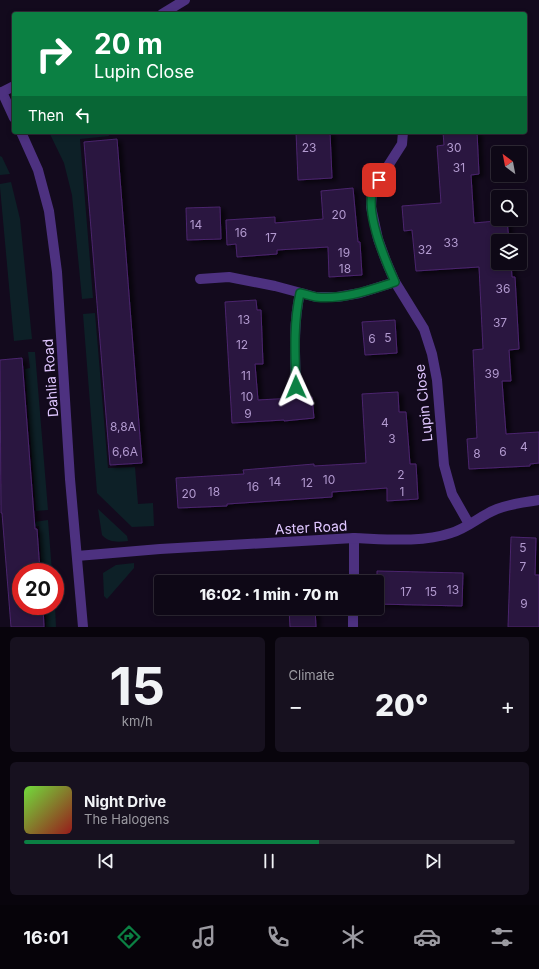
<!DOCTYPE html>
<meta charset="utf-8">
<style>
body{margin:0;font-family:Inter,sans-serif;background:#17111f;color:#f1f3f6;height:100vh;display:flex;flex-direction:column;font-size:15px;white-space:nowrap}
*{box-sizing:border-box;margin:0}
p{font-size:13px;color:#9b9aa1}
.icon{flex:none;width:22px;height:22px;fill:none;stroke:currentColor;stroke-width:2;stroke-linecap:round;stroke-linejoin:round}
.map{position:relative;height:627px;overflow:hidden}
.drawer{display:flex;flex-direction:column;gap:10px;padding:10px;background:#08040c;flex:1}
.drawer>*{flex:none}
.hud{position:absolute;left:12px;top:12px;width:515px;height:122px;border-radius:4px;box-shadow:0 2px 6px #0003,0 0 0 1px #2e2935;background:#0b8043;color:#fff;overflow:hidden}
.needle{width:26px;rotate:328deg}
.fabs{position:absolute;left:491px;top:146px;display:grid;gap:8px}
.fabs a{display:grid;place-items:center;width:36px;height:36px;border-radius:4px;background:#0e0816;box-shadow:0 2px 6px #0003,0 0 0 1px #2e2935;font-size:20px}
.speed{position:absolute;left:12px;top:563px;display:flex;gap:8px;font-size:20px;font-weight:700;text-align:center}
.speed>*{display:grid;place-content:center;width:52px;height:52px;border-radius:50%;background:#0e0816;box-shadow:0 2px 6px #0003,0 0 0 1px #2e2935;line-height:1}
.speed .limit{border:6px solid #d22;background:#fff;color:#111}
.pin{position:absolute;display:grid;place-items:center;width:34px;height:34px;color:#fff;margin:-17px;border-radius:8px;box-shadow:0 2px 6px #0006}
.me{position:absolute;width:44px;margin:-22px;rotate:359deg;stroke-linejoin:round;filter:drop-shadow(0 0 3px #0008)}
.turn{display:flex;align-items:center;gap:14px;height:84px;padding:0 16px;font-size:18px}
.turn .icon{width:52px;height:52px;stroke-width:2.5}
.turn b{display:block;font-size:28px;line-height:34px}
.then{display:flex;align-items:center;height:38px;padding:0 16px;background:#0003;gap:8px;font-size:15px}
.big{font-size:30px;font-weight:800;line-height:1.1}
.drawer .widget{flex:1;display:flex;flex-direction:column;justify-content:center;gap:6px;min-width:0;padding:0 14px;border-radius:6px;background:#17111f}
.drawer .dial{align-items:center;gap:0}
.dial b{font-size:52px;line-height:1}
.song{display:flex;align-items:center;gap:12px}
.cover{width:48px;height:48px;border-radius:6px;background:linear-gradient(135deg,hsl(100 70% 55%),hsl(0 70% 35%))}
.played{height:4px;border-radius:2px;background:linear-gradient(90deg,#0b8043 60%,#2e2935 60%)}
.keys{display:flex;justify-content:space-around;direction:ltr}
.heat{display:flex;justify-content:space-between;align-items:center;font-size:22px;direction:ltr}
.drawer .tiles{flex:1;display:grid;gap:10px;grid-template-columns:1fr 1fr}
.widget:last-child{grid-column:span 2}
.trip{position:absolute;left:154px;top:575px;width:230px;height:40px;border-radius:4px;background:#0e0816;box-shadow:0 2px 6px #0003,0 0 0 1px #2e2935;font-weight:800;line-height:40px;text-align:center}
.tabs{display:flex;height:64px;justify-content:space-around;align-items:center;background:#060309;color:#9b9aa1}
.tabs .icon{width:28px;height:28px}
.tabs .on{color:#0b8043}
.tabs b{font-size:18px;color:#f1f3f6}
.map>svg:first-child{display:block}
.green{fill:#0d2027}
.building{fill:#2b153f;stroke:#4a256d;filter:url(#shadow)}
.lines{fill:none;stroke-linecap:round;stroke-linejoin:round}
.service{stroke:#4d3180;stroke-width:10}
.minor{stroke:#4d3180;stroke-width:10}
.tertiary{stroke:#4d3180;stroke-width:10}
.route-casing{stroke:#07532c;stroke-width:10}
.route{stroke:#0b8043;stroke-width:7}
.labels{text-anchor:middle;dominant-baseline:central;stroke-width:4;stroke-linejoin:round;paint-order:stroke}
.number-label{font-size:12px;fill:#b29acf}
.street-label{font-size:14px;fill:#dfc6ff;stroke:#130a1d}
</style>
<div class="map">
<svg width="539" height="627" viewBox="0 0 539 627">
<defs>
<filter id="shadow"><feDropShadow dx="4.5" dy="2.5" stdDeviation="2" flood-color="#0009"/></filter>
</defs>
<rect width="100%" height="100%" fill="#130a1d"/>
<g class="green">
<path d="M 49,132 L 108,132 L 109,136 L 80,139 L 93,298 L 82,299 L 72,195 L 64,163 Z"/>
<path d="M 0,156 L 2,157 L 10,174 L 0,175 Z"/>
<path d="M 11,182 L 20,219 L 32,339 L 14,341 L 0,187 L 0,184 Z"/>
<path d="M 95,313 L 108,468 L 135,467 L 138,504 L 153,503 L 154,526 L 132,527 L 97,493 L 83,314 Z"/>
<path d="M 28,352 L 35,352 L 48,510 L 36,511 L 25,369 L 30,368 Z"/>
<path d="M 98,509 L 127,536 L 128,541 C 118,542 109,543 102,535 Z"/>
<path d="M 48,520 L 52,572 L 42,572 L 39,526 L 34,527 L 34,522 Z"/>
<path d="M 134,563 L 134,568 L 107,599 L 104,596 L 103,573 L 116,565 Z"/>
<path d="M 45,606 L 55,606 L 56,627 L 46,627 Z"/>
</g>
<g class="building">
<path d="M 296,132 L 330,132 L 332,178 L 298,180 Z"/>
<path d="M 443,132 L 477,132 L 479,174 L 471,175 L 474,223 L 507,220 L 509,241 L 498,241 L 498,263 L 511,263 L 512,277 L 515,277 L 519,349 L 509,350 L 511,381 L 502,381 L 506,434 L 539,432 L 539,463 L 530,464 L 530,466 L 469,469 L 467,439 L 477,438 L 473,350 L 483,349 L 479,267 L 416,271 L 412,230 L 404,231 L 402,206 L 441,203 L 437,146 L 444,145 Z"/>
<path d="M 117,139 L 142,463 L 110,465 L 84,142 Z"/>
<path d="M 353,188 L 358,242 L 360,242 L 362,275 L 329,277 L 328,247 L 277,250 L 277,254 L 237,257 L 236,244 L 227,245 L 226,220 L 275,217 L 275,223 L 323,219 L 321,191 Z"/>
<path d="M 220,207 L 221,239 L 187,240 L 186,208 Z"/>
<path d="M 256,300 L 257,310 L 261,310 L 263,364 L 255,364 L 258,400 L 312,397 L 314,418 L 284,421 L 284,420 L 232,423 L 225,302 Z"/>
<path d="M 395,320 L 397,353 L 365,355 L 362,322 Z"/>
<path d="M 22,358 L 35,529 L 37,529 L 40,572 L 21,572 L 21,606 L 43,606 L 44,627 L 11,627 L 2,513 L 1,513 L 0,360 Z"/>
<path d="M 398,392 L 399,412 L 406,412 L 410,464 L 416,464 L 418,499 L 387,501 L 387,488 L 332,492 L 332,497 L 227,504 L 227,506 L 178,508 L 176,478 L 244,474 L 243,470 L 314,464 L 314,466 L 366,463 L 362,394 Z"/>
<path d="M 511,537 L 536,538 L 535,575 L 539,575 L 539,627 L 508,627 Z"/>
<path d="M 377,571 L 463,573 L 462,606 L 377,604 Z"/>
<path d="M 314,575 L 314,582 L 288,582 L 288,576 Z"/>
<path d="M 289,608 L 315,608 L 316,627 L 290,627 Z"/>
</g>
<g class="lines">
<path class="service" d="M 296,387 C 295,356 293,324 300,293"/>
<g class="minor">
<path d="M 2,92 L 14,118"/>
<path d="M 21,132 L 38,170 L 49,211 L 57,272 L 70,479 L 83,627"/>
<path d="M 403,132 L 402,144 L 372,191 L 371,207 L 378,239 L 386,261 L 395,282 L 424,329 L 432,354 L 437,380 L 444,465 L 452,494 L 469,524"/>
<path d="M 200,279 L 229,277 L 275,286 L 316,297 L 337,297 L 360,293 L 395,282"/>
<path d="M 354,538 L 354,582"/>
<path d="M 77,556 L 160,549 L 354,538 C 384,539 422,543 451,533 C 468,528 481,515 497,509 C 510,504 525,502 539,500"/>
<path d="M 353,627 L 353,608"/>
</g>
<g class="tertiary">
<path d="M 162,14 L 185,0"/>
<path d="M 0,93 L 14,86"/>
</g>
</g>
<g class="lines">
<defs>
<path id="route" d="M 296,387 C 295,356 293,324 300,293 C 305,294 311,296 316,297 C 343,300 370,290 395,282 C 385,260 367,217 372,193 C 373,188 377,184 379,180"/>
</defs>
<use href="#route" class="route-casing"/>
<use href="#route" class="route"/>
</g>
<g class="labels">
<g class="number-label">
<text x="309" y="147">23</text>
<text x="454" y="147">30</text>
<text x="459" y="167">31</text>
<text x="339" y="214">20</text>
<text x="196" y="224">14</text>
<text x="241" y="232">16</text>
<text x="271" y="237">17</text>
<text x="451" y="242">33</text>
<text x="425" y="249">32</text>
<text x="344" y="252">19</text>
<text x="345" y="268">18</text>
<text x="503" y="288">36</text>
<text x="244" y="319">13</text>
<text x="500" y="322">37</text>
<text x="388" y="337">5</text>
<text x="372" y="338">6</text>
<text x="242" y="344">12</text>
<text x="492" y="373">39</text>
<text x="246" y="375">11</text>
<text x="247" y="396">10</text>
<text x="248" y="413">9</text>
<text x="385" y="422">4</text>
<text x="123" y="426">8,8A</text>
<text x="392" y="438">3</text>
<text x="524" y="446">4</text>
<text x="125" y="451">6,6A</text>
<text x="503" y="451">6</text>
<text x="477" y="453">8</text>
<text x="401" y="474">2</text>
<text x="329" y="479">10</text>
<text x="275" y="481">14</text>
<text x="307" y="482">12</text>
<text x="253" y="486">16</text>
<text x="214" y="491">18</text>
<text x="402" y="491">1</text>
<text x="189" y="493">20</text>
<text x="523" y="547">5</text>
<text x="523" y="566">7</text>
<text x="453" y="589">13</text>
<text x="406" y="591">17</text>
<text x="431" y="591">15</text>
<text x="524" y="603">9</text>
</g>
<g class="street-label">
<text transform="translate(50 378) rotate(-94)">Dahlia Road</text>
<text transform="translate(423 403) rotate(-96)">Lupin Close</text>
<text transform="translate(311 527) rotate(-3)">Aster Road</text>
</g>
</g>
</svg>
<div class="fabs">
<a><svg class="needle" viewBox="-14 -14 28 28"><path d="M0-13l5 13h-10z" fill="#e53935"/><path d="M0 13l5-13h-10z" fill="#9b9aa1"/></svg></a>
<a><svg class="icon" aria-label="search" viewBox="0 0 24 24"><circle cx="10" cy="10" r="6"/><path d="M15 15l6 6"/></svg></a>
<a><svg class="icon" aria-label="layers" viewBox="0 0 24 24"><path d="M12 4l9 5-9 5-9-5zM3 14l9 5 9-5"/></svg></a>
</div>
<div class="speed"><div class="limit">20</div></div>
<div class="pin" style="left:379px;top:180px;background:#d93025"><svg class="icon" aria-label="arrive" viewBox="0 0 24 24"><path d="M6 21V4h12l-3 4 3 4H6"/></svg></div>
<svg class="me" style="left:296px;top:387px" viewBox="-20 -20 40 40"><path d="M0-17L14 15 0 8-14 15z" fill="#0b8043" stroke="#fff" stroke-width="4"/></svg>
<div class="trip">16:02 · 1 min · 70 m</div>
<div class="hud">
<div class="turn"><svg class="icon" aria-label="right" viewBox="0 0 24 24"><path d="M7 20v-9h11M14 6l5 5-5 5"/></svg><div><b>20 m</b>Lupin Close</div></div>
<div class="then">Then<svg class="icon" aria-label="left" viewBox="0 0 24 24"><path d="M17 20v-9H6M10 6l-5 5 5 5"/></svg></div>
</div>
</div>
<section class="drawer">
<div class="tiles">
<div class="widget dial"><b>15</b><p>km/h</p></div>
<div class="widget"><p>Climate</p>
<div class="heat"><a>−</a><b class="big">20°</b><a>+</a></div>
</div>
<div class="widget">
<div class="song"><i class="cover"></i><div><b>Night Drive</b><p>The Halogens</p></div></div>
<div class="played"></div>
<div class="keys"><svg class="icon" aria-label="previous" viewBox="0 0 24 24"><path d="M18 5L8 12l10 7zM5 5v14"/></svg><svg class="icon" aria-label="pause" viewBox="0 0 24 24"><path d="M8 5v14M16 5v14"/></svg><svg class="icon" aria-label="next" viewBox="0 0 24 24"><path d="M6 5l10 7-10 7zM19 5v14"/></svg></div>
</div>
</div>
</section>
<nav class="tabs">
<b>16:01</b>
<svg class="icon on" aria-label="directions" viewBox="0 0 24 24"><path d="M12 3l9 9-9 9-9-9zM9 14v-3h6M13 9l2 2-2 2"/></svg>
<svg class="icon" aria-label="music" viewBox="0 0 24 24"><path d="M9 18V5l10-2v13"/><circle cx="6" cy="18" r="3"/><circle cx="16" cy="16" r="3"/></svg>
<svg class="icon" aria-label="phone" viewBox="0 0 24 24"><path d="M5 4h4l2 5-3 2q2 4 5 5l2-3 5 2v4C11 20 4 13 5 4z"/></svg>
<svg class="icon" aria-label="climate" viewBox="0 0 24 24"><path d="M12 3v18M4 7l16 10M4 17L20 7"/></svg>
<svg class="icon" aria-label="car" viewBox="0 0 24 24"><path d="M5 17H2v-5l4-1 3-4h7l3 4 3 1v5h-3M9 17h6M6 11h13"/><circle cx="7" cy="17" r="2"/><circle cx="17" cy="17" r="2"/></svg>
<svg class="icon" aria-label="filters" viewBox="0 0 24 24"><path d="M4 7h16M4 17h16"/><circle cx="9" cy="7" r="2"/><circle cx="15" cy="17" r="2"/></svg>
</nav>
